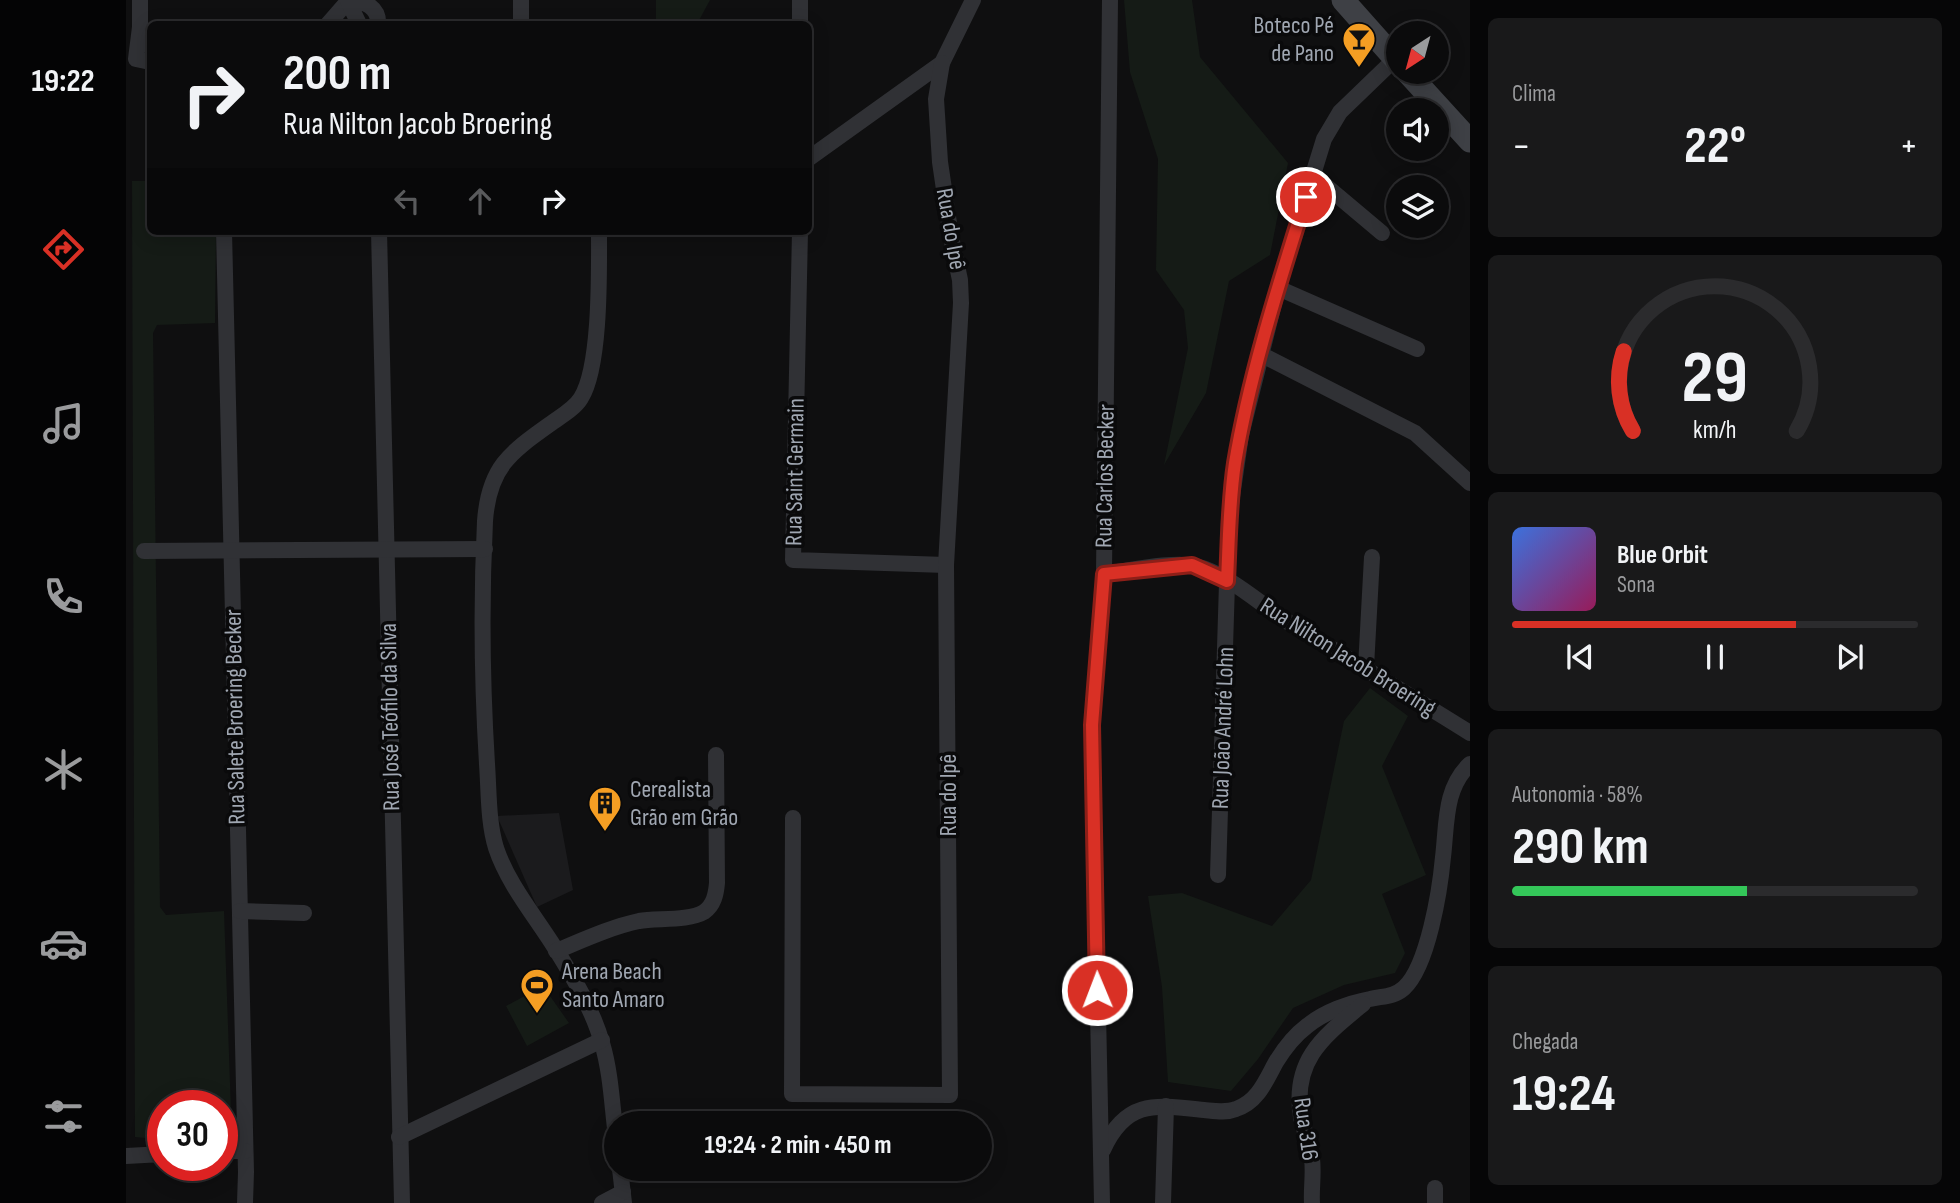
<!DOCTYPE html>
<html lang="pt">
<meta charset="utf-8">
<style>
body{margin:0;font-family:"Sofia Sans Condensed",sans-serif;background:#19191a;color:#f1f3f6;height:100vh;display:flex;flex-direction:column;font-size:26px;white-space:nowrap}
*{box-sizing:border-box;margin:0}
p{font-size:23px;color:#9a9b9d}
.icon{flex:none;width:38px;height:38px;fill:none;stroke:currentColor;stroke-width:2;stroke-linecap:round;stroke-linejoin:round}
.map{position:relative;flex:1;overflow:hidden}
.details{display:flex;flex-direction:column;gap:18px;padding:18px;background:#060607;width:490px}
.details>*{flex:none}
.guide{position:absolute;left:21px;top:21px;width:665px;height:214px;border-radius:10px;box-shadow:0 4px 18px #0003,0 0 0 2px #2b2b2d;background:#0b0b0c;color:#f1f3f6;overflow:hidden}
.needle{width:46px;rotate:216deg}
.buttons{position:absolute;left:1260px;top:21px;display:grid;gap:14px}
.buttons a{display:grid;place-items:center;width:63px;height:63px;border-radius:50%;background:#0b0b0c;box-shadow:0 4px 18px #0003,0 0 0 2px #2b2b2d;font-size:35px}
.speed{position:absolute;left:21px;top:1090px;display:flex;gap:14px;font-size:35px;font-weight:700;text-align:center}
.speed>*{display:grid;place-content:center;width:91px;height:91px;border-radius:50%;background:#0b0b0c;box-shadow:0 4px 18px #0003,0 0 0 2px #2b2b2d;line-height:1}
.speed .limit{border:10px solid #d22;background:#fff;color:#111}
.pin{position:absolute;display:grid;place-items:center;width:60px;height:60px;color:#fff;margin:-30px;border:4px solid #fff;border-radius:50%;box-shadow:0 2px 7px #0007}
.me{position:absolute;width:77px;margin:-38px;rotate:359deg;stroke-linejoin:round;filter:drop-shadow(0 0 5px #0008)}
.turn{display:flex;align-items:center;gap:24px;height:147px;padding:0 21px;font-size:32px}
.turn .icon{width:91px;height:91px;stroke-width:2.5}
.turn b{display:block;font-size:49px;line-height:60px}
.lanes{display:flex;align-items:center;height:66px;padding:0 21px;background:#0003;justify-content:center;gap:35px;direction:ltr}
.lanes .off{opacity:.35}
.big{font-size:52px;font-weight:700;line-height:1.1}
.details .card{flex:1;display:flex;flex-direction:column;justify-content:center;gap:10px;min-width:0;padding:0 24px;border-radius:10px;background:#19191a}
.details .dial{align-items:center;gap:0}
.dial svg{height:182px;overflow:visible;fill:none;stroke:#2b2b2d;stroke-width:7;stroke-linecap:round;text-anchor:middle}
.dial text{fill:#f1f3f6;stroke:none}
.song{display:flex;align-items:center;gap:21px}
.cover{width:84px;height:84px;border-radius:10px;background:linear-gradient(135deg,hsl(220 70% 55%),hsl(330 70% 35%))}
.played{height:7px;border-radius:4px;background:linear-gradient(90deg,#d93025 70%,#2b2b2d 70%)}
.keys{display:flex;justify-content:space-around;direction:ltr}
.heat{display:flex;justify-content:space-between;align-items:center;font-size:38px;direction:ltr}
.charge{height:10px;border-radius:5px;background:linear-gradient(90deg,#34c759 58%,#2b2b2d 0)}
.trip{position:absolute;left:478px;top:1111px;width:388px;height:70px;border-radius:35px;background:#0b0b0c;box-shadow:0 4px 18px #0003,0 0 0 2px #2b2b2d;font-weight:700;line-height:70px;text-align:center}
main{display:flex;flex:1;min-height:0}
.menu{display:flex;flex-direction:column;width:126px;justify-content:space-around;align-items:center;background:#040405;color:#9a9b9d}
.menu .icon{width:49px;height:49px}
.menu .on{color:#d93025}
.menu b{font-size:32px;color:#f1f3f6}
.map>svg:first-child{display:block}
.built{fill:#1b1b1d}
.green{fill:#151b16}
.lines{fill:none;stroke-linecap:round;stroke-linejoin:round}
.street{stroke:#303135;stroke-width:16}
.secondary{stroke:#3e4045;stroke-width:23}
.route-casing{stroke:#8d1f18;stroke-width:18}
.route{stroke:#d93025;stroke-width:12}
.labels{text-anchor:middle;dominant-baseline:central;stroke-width:7;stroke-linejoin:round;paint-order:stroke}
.poi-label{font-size:24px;fill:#a0a7b2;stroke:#0a0a0b;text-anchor:start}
.street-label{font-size:24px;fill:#a0a7b2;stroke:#0a0a0b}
</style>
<main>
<nav class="menu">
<b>19:22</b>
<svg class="icon on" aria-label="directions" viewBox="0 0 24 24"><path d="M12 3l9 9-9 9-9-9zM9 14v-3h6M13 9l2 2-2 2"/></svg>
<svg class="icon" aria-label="music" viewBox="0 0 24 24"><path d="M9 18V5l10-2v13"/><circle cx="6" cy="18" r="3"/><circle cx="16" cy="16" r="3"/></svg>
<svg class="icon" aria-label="phone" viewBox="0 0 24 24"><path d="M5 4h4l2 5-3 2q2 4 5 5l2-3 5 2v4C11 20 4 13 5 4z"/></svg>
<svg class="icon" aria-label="climate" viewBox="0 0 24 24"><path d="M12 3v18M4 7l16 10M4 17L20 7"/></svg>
<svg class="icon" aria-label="car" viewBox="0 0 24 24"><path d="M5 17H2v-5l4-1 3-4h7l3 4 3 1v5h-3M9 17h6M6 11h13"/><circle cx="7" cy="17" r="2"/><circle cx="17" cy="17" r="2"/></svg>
<svg class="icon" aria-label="filters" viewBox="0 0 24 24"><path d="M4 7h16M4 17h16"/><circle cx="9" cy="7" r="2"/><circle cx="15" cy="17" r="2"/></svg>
</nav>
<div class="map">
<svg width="1344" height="1203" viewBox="0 0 1344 1203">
<rect width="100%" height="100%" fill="#0f0f10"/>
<path class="built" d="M 433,813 L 447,890 L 411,907 L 371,816 Z"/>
<g class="green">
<path d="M 530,0 L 584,0 L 571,24 L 530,24 Z"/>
<path d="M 998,0 L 1066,0 L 1074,57 L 1162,163 L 1144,255 L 1103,281 L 1080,393 L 1038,465 L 1062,348 L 1058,310 L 1030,270 L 1032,159 L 1004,72 Z"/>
<path d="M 6,181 L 24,181 L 24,231 L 90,231 L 89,323 L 31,325 L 27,333 L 34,907 L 40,915 L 98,911 L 105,1112 L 104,1122 L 96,1131 L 96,1106 L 37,1106 L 37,1129 L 26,1130 L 20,1138 L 9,1137 Z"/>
<path d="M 1244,688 L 1282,716 L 1256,766 L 1300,875 L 1256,894 L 1279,953 L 1269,973 L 1218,985 L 1167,1008 L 1132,1059 L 1105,1091 L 1042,1082 L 1036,987 L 1022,896 L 1056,893 L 1146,926 L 1185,880 L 1218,721 Z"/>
<path d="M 417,986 L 443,1023 L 401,1046 L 380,1006 Z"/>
</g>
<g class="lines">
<g class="street">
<path d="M 14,0 L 14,27 L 10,59 L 24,62"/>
<path d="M 395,0 L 395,24"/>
<path d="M 674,0 L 674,24"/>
<path d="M 202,24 L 223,0"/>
<path d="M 233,24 L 222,1 C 238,0 253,7 252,24"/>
<path d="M 682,159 L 816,63 L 847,0"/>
<path d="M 1187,175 L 1256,233"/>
<path d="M 98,231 L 120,1172 L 119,1203"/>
<path d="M 253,231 L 276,1203"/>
<path d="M 473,231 C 473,270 475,366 455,398 C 449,408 437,415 427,422 C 385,452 363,466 359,521 C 355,602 356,683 361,764 C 363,792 362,822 370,848 C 382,884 409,916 429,948 C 447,977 467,1010 476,1043 C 485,1073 486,1106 490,1137"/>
<path d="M 674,231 L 667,560 L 820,565"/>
<path d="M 1152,288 L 1291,349"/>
<path d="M 1134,354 L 1289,433 L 1344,483"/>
<path d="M 18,551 L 359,549"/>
<path d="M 978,574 C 1002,571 1047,561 1069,566 C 1102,573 1136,606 1165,624 C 1225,660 1285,696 1344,733"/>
<path d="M 1240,667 L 1246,557"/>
<path d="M 667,818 L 666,1094 L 824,1095 L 820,565 L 835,303 L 834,280 L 825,237 L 814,162 L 810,99 L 816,63"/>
<path d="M 1092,875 L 1103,518 L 1115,435 L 1152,288 L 1198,139 L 1214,112 L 1269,59"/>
<path d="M 114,911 L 178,913"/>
<path d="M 430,951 C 457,940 485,927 513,921 C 531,918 563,921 578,912 C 588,905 590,894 591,883 L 590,755"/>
<path d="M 273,1137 L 476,1040"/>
<path d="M 977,1150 C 1000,1099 1030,1105 1078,1110 C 1089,1111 1100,1113 1110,1109 C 1132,1102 1140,1080 1150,1062 C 1158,1049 1169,1035 1181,1026 C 1198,1012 1223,1003 1244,999 C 1257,996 1268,997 1278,988 C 1302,966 1314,890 1317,857 C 1321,824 1318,788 1344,764"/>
<path d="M 96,1151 L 119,1151"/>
<path d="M 0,1156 L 37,1154"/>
<path d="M 494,1169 L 498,1203"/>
<path d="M 1309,1188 L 1309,1203"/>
<path d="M 476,1203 L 497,1192"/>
<path d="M 976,1203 L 966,725 L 978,574 L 984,0"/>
<path d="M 1037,1203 L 1040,1106"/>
<path d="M 1186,1203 C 1185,1189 1188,1173 1186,1159 C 1184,1145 1178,1131 1175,1117 C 1166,1060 1197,1037 1237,1004"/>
</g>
<g class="secondary">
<path d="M 1217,0 L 1272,62"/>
<path d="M 1281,72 L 1344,141"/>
</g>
</g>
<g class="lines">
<defs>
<path id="route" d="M 971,990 L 966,725 L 978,574 L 1066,565 L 1101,581 C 1103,541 1103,502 1109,463 C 1124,373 1153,284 1180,197"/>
</defs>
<use href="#route" class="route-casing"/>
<use href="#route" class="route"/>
</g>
<defs>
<symbol id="bar-pin" viewBox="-11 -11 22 30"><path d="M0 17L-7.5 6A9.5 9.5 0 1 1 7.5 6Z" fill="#f59e23" stroke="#0a0a0b"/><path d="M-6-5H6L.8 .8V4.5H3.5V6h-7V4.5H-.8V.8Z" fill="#111"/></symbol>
<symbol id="building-pin" viewBox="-11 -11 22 30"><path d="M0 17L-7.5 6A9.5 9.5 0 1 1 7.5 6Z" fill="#f59e23" stroke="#0a0a0b"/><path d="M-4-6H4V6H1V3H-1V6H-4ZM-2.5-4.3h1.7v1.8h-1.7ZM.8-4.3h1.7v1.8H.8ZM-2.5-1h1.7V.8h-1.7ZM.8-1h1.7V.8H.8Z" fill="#111"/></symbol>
<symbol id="stadium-pin" viewBox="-11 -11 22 30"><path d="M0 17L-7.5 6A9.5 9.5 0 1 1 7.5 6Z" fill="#f59e23" stroke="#0a0a0b"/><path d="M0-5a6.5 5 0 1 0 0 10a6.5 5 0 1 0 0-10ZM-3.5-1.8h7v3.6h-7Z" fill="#111"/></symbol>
</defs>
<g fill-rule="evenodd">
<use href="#bar-pin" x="1214" y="20" width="38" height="52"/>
<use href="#building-pin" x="460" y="784" width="38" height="52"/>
<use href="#stadium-pin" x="392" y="966" width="38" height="52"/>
</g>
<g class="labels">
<g class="poi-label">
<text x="1208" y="25" text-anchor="end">Boteco Pé<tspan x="1208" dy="28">de Pano</tspan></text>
<text x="504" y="789">Cerealista<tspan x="504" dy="28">Grão em Grão</tspan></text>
<text x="436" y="971">Arena Beach<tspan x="436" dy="28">Santo Amaro</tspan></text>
</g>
<g class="street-label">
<text transform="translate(825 229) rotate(80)">Rua do Ipê</text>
<text transform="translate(669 472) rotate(-89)">Rua Saint Germain</text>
<text transform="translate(979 476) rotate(-89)">Rua Carlos Becker</text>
<text transform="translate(1222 657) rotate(32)">Rua Nilton Jacob Broering</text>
<text transform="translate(109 717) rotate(-91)">Rua Salete Broering Becker</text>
<text transform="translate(264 717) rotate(-91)">Rua José Teófilo da Silva</text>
<text transform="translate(1097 728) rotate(-88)">Rua João André Lohn</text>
<text transform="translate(822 795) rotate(-90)">Rua do Ipê</text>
<text transform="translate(1180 1129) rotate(82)">Rua 316</text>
</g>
</g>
</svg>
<div class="buttons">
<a><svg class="needle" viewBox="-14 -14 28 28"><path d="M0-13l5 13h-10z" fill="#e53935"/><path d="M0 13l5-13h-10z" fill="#9a9b9d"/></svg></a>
<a><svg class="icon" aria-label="sound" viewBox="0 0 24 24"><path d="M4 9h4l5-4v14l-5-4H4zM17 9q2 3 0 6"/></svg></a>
<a><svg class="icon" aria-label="layers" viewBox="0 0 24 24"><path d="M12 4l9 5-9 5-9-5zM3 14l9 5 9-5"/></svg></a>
</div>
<div class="speed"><div class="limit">30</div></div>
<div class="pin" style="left:1180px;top:197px;background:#d93025"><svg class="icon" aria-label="arrive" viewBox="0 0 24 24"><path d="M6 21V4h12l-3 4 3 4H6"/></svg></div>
<svg class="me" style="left:971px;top:990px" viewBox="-20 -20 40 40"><circle r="17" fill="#d93025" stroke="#fff" stroke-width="3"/><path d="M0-11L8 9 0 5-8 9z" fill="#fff"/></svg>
<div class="trip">19:24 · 2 min · 450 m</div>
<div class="guide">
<div class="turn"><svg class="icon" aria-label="right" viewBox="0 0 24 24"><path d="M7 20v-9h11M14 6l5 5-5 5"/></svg><div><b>200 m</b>Rua Nilton Jacob Broering</div></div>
<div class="lanes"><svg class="icon off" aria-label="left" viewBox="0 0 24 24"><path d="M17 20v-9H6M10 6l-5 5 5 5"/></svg><svg class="icon off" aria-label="ahead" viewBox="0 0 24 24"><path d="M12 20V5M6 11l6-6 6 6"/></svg><svg class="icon" aria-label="right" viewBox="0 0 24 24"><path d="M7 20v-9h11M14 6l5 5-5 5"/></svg></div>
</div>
</div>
<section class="details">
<div class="card"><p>Clima</p>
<div class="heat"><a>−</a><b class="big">22°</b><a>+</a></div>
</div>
<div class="card dial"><svg viewBox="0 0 100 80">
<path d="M14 69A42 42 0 1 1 86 69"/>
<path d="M14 69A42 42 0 0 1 10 34" stroke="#d93025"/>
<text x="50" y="56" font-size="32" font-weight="700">29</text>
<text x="50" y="72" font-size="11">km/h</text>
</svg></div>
<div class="card">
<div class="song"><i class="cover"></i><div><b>Blue Orbit</b><p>Sona</p></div></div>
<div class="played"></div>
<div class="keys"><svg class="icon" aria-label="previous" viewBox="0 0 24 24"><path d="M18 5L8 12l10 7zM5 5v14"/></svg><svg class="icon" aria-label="pause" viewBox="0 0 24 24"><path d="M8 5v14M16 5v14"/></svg><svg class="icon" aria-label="next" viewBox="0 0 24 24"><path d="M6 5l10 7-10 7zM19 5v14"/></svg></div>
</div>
<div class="card"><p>Autonomia · 58%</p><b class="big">290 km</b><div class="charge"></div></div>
<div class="card"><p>Chegada</p><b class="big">19:24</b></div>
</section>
</main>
